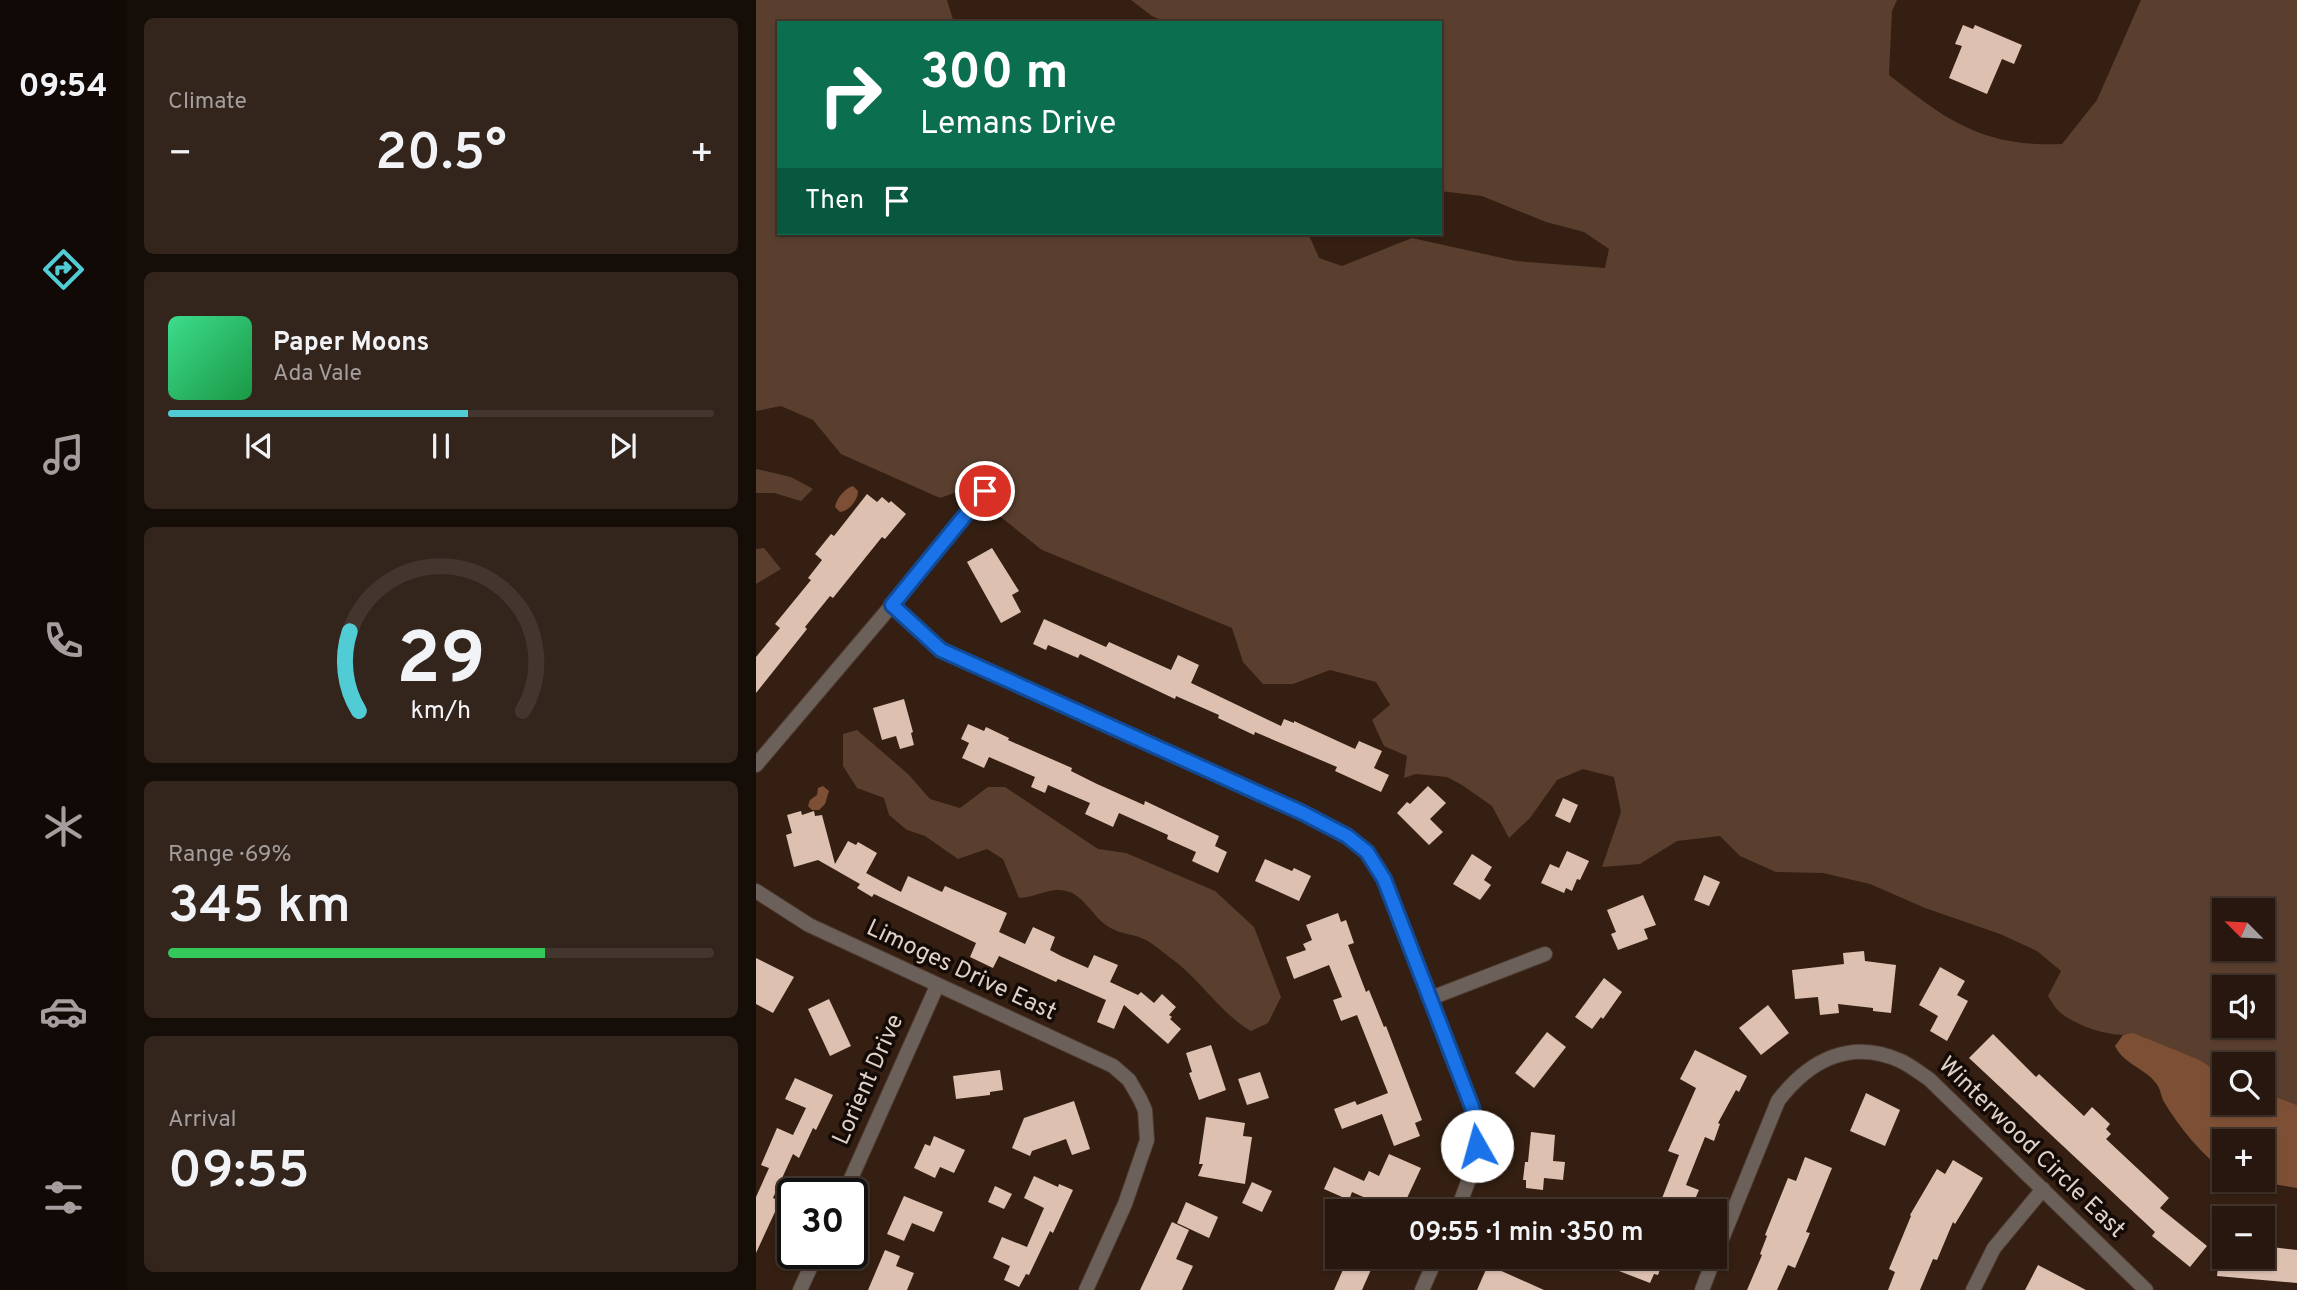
<!DOCTYPE html>
<meta charset="utf-8">
<style>
body{margin:0;font-family:Overpass,sans-serif;background:#33241c;color:#f1f3f6;height:100vh;display:flex;flex-direction:column;font-size:26px;white-space:nowrap}
*{box-sizing:border-box;margin:0}
p{font-size:23px;color:#a49f9e}
.icon{flex:none;width:38px;height:38px;fill:none;stroke:currentColor;stroke-width:2;stroke-linecap:round;stroke-linejoin:round}
.map{position:relative;flex:1;overflow:hidden}
.sheet{display:flex;flex-direction:column;gap:18px;padding:18px;background:#150d08;width:630px}
.sheet>*{flex:none}
.top-card{position:absolute;left:21px;top:21px;width:665px;height:214px;border-radius:0px;box-shadow:0 2px 5px #0004,0 0 0 2px #43362e;background:#0b6e4f;color:#fff;overflow:hidden}
.needle{width:46px;rotate:294deg}
.tools{position:absolute;left:1456px;top:898px;display:grid;gap:14px}
.tools a{display:grid;place-items:center;width:63px;height:63px;border-radius:0px;background:#27170e;box-shadow:0 2px 5px #0004,0 0 0 2px #43362e;font-size:35px}
.speed{position:absolute;left:21px;top:1178px;display:flex;gap:14px;font-size:35px;font-weight:700;text-align:center}
.speed>*{display:grid;place-content:center;width:91px;height:91px;border-radius:50%;background:#27170e;box-shadow:0 2px 5px #0004,0 0 0 2px #43362e;line-height:1}
.speed .limit{border:4px solid #111;border-radius:10px;background:#fff;color:#111}
.pin{position:absolute;display:grid;place-items:center;width:60px;height:60px;color:#fff;margin:-30px;border:4px solid #fff;border-radius:50%;box-shadow:0 2px 7px #0007}
.me{position:absolute;width:77px;margin:-38px;rotate:353deg;stroke-linejoin:round;filter:drop-shadow(0 0 5px #0008)}
.turn{display:flex;align-items:center;gap:24px;height:147px;padding:0 28px;font-size:32px}
.turn .icon{width:91px;height:91px;stroke-width:2.5}
.turn b{display:block;font-size:49px;line-height:60px}
.then{display:flex;align-items:center;height:66px;padding:0 28px;background:#0003;gap:14px;font-size:26px}
.big{font-size:52px;font-weight:600;line-height:1.1}
.sheet .tile{flex:1;display:flex;flex-direction:column;justify-content:center;gap:10px;min-width:0;padding:0 24px;border-radius:10px;background:#33241c}
.sheet .dial{align-items:center;gap:0}
.dial svg{height:182px;overflow:visible;fill:none;stroke:#43362e;stroke-width:7;stroke-linecap:round;text-anchor:middle}
.dial text{fill:#f1f3f6;stroke:none}
.song{display:flex;align-items:center;gap:21px}
.cover{width:84px;height:84px;border-radius:10px;background:linear-gradient(135deg,hsl(150 70% 55%),hsl(140 70% 35%))}
.played{height:7px;border-radius:4px;background:linear-gradient(90deg,#51ccd4 55%,#43362e 55%)}
.keys{display:flex;justify-content:space-around;direction:ltr}
.heat{display:flex;justify-content:space-between;align-items:center;font-size:38px;direction:ltr}
.charge{height:10px;border-radius:5px;background:linear-gradient(90deg,#34c759 69%,#43362e 0)}
.trip{position:absolute;left:569px;top:1199px;width:402px;height:70px;border-radius:0px;background:#27170e;box-shadow:0 2px 5px #0004,0 0 0 2px #43362e;font-weight:600;line-height:70px;text-align:center}
main{display:flex;flex:1;min-height:0}
.tabs{display:flex;flex-direction:column;width:126px;justify-content:space-around;align-items:center;background:#100906;color:#a49f9e}
.tabs .icon{width:49px;height:49px}
.tabs .selected{color:#51ccd4}
.tabs b{font-size:32px;color:#f1f3f6}
.map>svg:first-child{display:block}
.green{fill:#5a3f2f;fill-rule:evenodd}
.water{fill:#7d5035}
.building{fill:#ddc0b0}
.lines{fill:none;stroke-linecap:round;stroke-linejoin:round}
.street-casing{stroke:#4f3b2f;stroke-width:16}
.street{stroke:#6c605a;stroke-width:14}
.route-casing{stroke:#114b97;stroke-width:18}
.route{stroke:#1a73e8;stroke-width:12}
.labels{text-anchor:middle;dominant-baseline:central;stroke-width:7;stroke-linejoin:round;paint-order:stroke}
.street-label{font-size:24px;fill:#dfd0c8;stroke:#150b06}
</style>
<main>
<nav class="tabs">
<b>09:54</b>
<svg class="icon selected" aria-label="directions" viewBox="0 0 24 24"><path d="M12 3l9 9-9 9-9-9zM9 14v-3h6M13 9l2 2-2 2"/></svg>
<svg class="icon" aria-label="music" viewBox="0 0 24 24"><path d="M9 18V5l10-2v13"/><circle cx="6" cy="18" r="3"/><circle cx="16" cy="16" r="3"/></svg>
<svg class="icon" aria-label="phone" viewBox="0 0 24 24"><path d="M5 4h4l2 5-3 2q2 4 5 5l2-3 5 2v4C11 20 4 13 5 4z"/></svg>
<svg class="icon" aria-label="climate" viewBox="0 0 24 24"><path d="M12 3v18M4 7l16 10M4 17L20 7"/></svg>
<svg class="icon" aria-label="car" viewBox="0 0 24 24"><path d="M5 17H2v-5l4-1 3-4h7l3 4 3 1v5h-3M9 17h6M6 11h13"/><circle cx="7" cy="17" r="2"/><circle cx="17" cy="17" r="2"/></svg>
<svg class="icon" aria-label="filters" viewBox="0 0 24 24"><path d="M4 7h16M4 17h16"/><circle cx="9" cy="7" r="2"/><circle cx="15" cy="17" r="2"/></svg>
</nav>
<section class="sheet">
<div class="tile"><p>Climate</p>
<div class="heat"><a>−</a><b class="big">20.5°</b><a>+</a></div>
</div>
<div class="tile">
<div class="song"><i class="cover"></i><div><b>Paper Moons</b><p>Ada Vale</p></div></div>
<div class="played"></div>
<div class="keys"><svg class="icon" aria-label="previous" viewBox="0 0 24 24"><path d="M18 5L8 12l10 7zM5 5v14"/></svg><svg class="icon" aria-label="pause" viewBox="0 0 24 24"><path d="M8 5v14M16 5v14"/></svg><svg class="icon" aria-label="next" viewBox="0 0 24 24"><path d="M6 5l10 7-10 7zM19 5v14"/></svg></div>
</div>
<div class="tile dial"><svg viewBox="0 0 100 80">
<path d="M14 69A42 42 0 1 1 86 69"/>
<path d="M14 69A42 42 0 0 1 10 34" stroke="#51ccd4"/>
<text x="50" y="56" font-size="32" font-weight="700">29</text>
<text x="50" y="72" font-size="11">km/h</text>
</svg></div>
<div class="tile"><p>Range · 69%</p><b class="big">345 km</b><div class="charge"></div></div>
<div class="tile"><p>Arrival</p><b class="big">09:55</b></div>
</section>
<div class="map">
<svg width="1541" height="1290" viewBox="0 0 1541 1290">
<rect width="100%" height="100%" fill="#341f12"/>
<g class="green">
<path d="M 0,0 L 191,0 L 198,23 L 23,23 L 23,233 L 552,233 L 563,258 L 586,266 L 656,238 L 760,261 L 849,268 L 853,249 L 828,232 L 790,222 L 726,196 L 684,191 L 684,23 L 412,23 L 396,16 L 375,0 L 1141,0 L 1136,11 L 1133,75 C 1193,122 1227,147 1306,144 L 1341,100 L 1385,0 L 1541,0 L 1541,1105 L 1507,1092 L 1507,1064 L 1468,1064 L 1468,1076 L 1444,1060 L 1377,1034 C 1355,1038 1324,1027 1306,1014 C 1300,1010 1296,1002 1292,996 L 1305,971 L 1281,951 L 1244,934 L 1169,908 L 1114,884 L 1067,873 L 1020,872 L 984,856 L 964,836 L 921,841 L 884,864 L 846,867 L 865,812 L 858,777 L 827,769 L 801,780 L 774,818 L 753,838 L 736,806 L 706,785 L 691,777 L 660,774 L 648,778 L 651,756 L 628,746 L 616,720 L 634,705 L 620,682 L 574,670 L 537,684 L 507,684 L 487,662 L 476,628 L 286,550 L 241,514 L 246,489 L 225,475 L 204,491 L 184,498 L 85,454 L 57,420 L 25,406 L 0,411 ZM 1468,910 L 1507,910 L 1507,948 L 1468,948 ZM 1468,987 L 1507,987 L 1507,1026 L 1468,1026 Z"/>
<path d="M 0,469 L 35,477 L 57,489 L 45,501 L 18,493 L 0,493 Z"/>
<path d="M 8,548 L 25,569 L 0,584 L 0,549 Z"/>
<path d="M 101,730 L 152,774 L 174,799 L 204,808 L 232,787 L 249,787 L 342,849 L 370,853 L 459,891 L 498,927 L 525,997 L 512,1023 L 495,1031 C 464,1013 445,980 416,959 C 408,953 399,945 390,940 C 374,932 363,936 346,922 C 335,912 325,894 310,891 C 293,887 279,898 263,898 L 247,859 L 231,849 L 202,859 L 169,836 L 151,830 L 133,815 L 128,798 L 101,788 L 87,766 L 87,734 Z"/>
</g>
<g class="water">
<path d="M 97,486 L 102,491 C 102,500 93,511 84,512 L 79,507 C 80,499 89,488 97,486 Z"/>
<path d="M 67,786 L 73,791 L 69,804 L 63,810 L 56,810 L 52,806 L 54,800 L 61,795 L 62,788 Z"/>
<path d="M 1377,1033 L 1444,1060 L 1468,1076 L 1468,1102 L 1507,1102 L 1507,1092 L 1541,1105 L 1541,1188 L 1493,1180 L 1507,1180 L 1507,1141 L 1468,1141 L 1468,1171 C 1444,1153 1424,1128 1408,1102 C 1405,1097 1405,1091 1402,1086 C 1392,1069 1368,1065 1359,1046 L 1367,1035 Z"/>
</g>
<g class="building">
<path d="M 1207,25 L 1217,29 L 1219,25 L 1266,45 L 1258,64 L 1246,59 L 1231,94 L 1193,78 L 1206,46 L 1199,44 Z"/>
<path d="M 111,494 L 121,502 L 126,497 L 133,503 L 135,501 L 150,514 L 129,539 L 126,537 L 77,598 L 74,596 L 49,627 L 51,629 L 0,693 L 0,657 L 24,628 L 19,624 L 55,580 L 52,578 L 66,560 L 59,554 L 75,534 L 78,536 Z"/>
<path d="M 236,548 L 263,591 L 256,595 L 265,612 L 245,623 L 211,562 Z"/>
<path d="M 288,619 L 350,647 L 353,642 L 415,670 L 422,655 L 443,665 L 435,683 L 450,690 L 525,726 L 528,719 L 538,723 L 538,721 L 599,749 L 603,741 L 626,751 L 618,768 L 633,775 L 625,792 L 579,771 L 581,767 L 499,732 L 498,735 L 462,718 L 463,715 L 420,696 L 419,699 L 324,654 L 322,658 L 292,645 L 290,650 L 277,644 Z"/>
<path d="M 148,699 L 157,732 L 155,733 L 158,745 L 144,749 L 140,736 L 126,740 L 117,708 Z"/>
<path d="M 212,724 L 228,731 L 230,727 L 253,738 L 252,740 L 316,768 L 315,771 L 341,784 L 388,805 L 389,801 L 463,836 L 459,846 L 471,852 L 462,873 L 436,861 L 440,852 L 411,839 L 412,835 L 363,813 L 357,827 L 329,814 L 334,803 L 292,785 L 289,793 L 275,787 L 279,777 L 233,757 L 228,768 L 206,758 L 213,743 L 205,739 Z"/>
<path d="M 672,786 L 690,803 L 674,819 L 687,832 L 673,845 L 641,813 L 651,802 L 654,804 Z"/>
<path d="M 807,798 L 822,805 L 814,823 L 799,816 Z"/>
<path d="M 45,811 L 46,815 L 58,811 L 59,816 L 66,815 L 79,864 L 92,841 L 100,845 L 102,842 L 121,853 L 107,879 L 110,873 L 145,892 L 152,876 L 186,892 L 189,886 L 251,913 L 243,932 L 269,944 L 277,927 L 299,937 L 294,950 L 305,956 L 332,968 L 338,955 L 362,965 L 354,982 L 382,995 L 385,992 L 398,1003 L 406,994 L 420,1007 L 413,1015 L 416,1017 L 414,1019 L 425,1029 L 412,1044 L 368,1005 L 358,1029 L 341,1022 L 350,1000 L 302,979 L 300,982 L 243,956 L 237,968 L 214,957 L 220,943 L 118,894 L 116,897 L 101,888 L 104,884 L 62,860 L 38,867 L 30,835 L 36,833 L 31,815 Z"/>
<path d="M 811,851 L 833,861 L 824,880 L 821,879 L 816,891 L 810,888 L 808,893 L 785,883 L 794,864 L 803,868 Z"/>
<path d="M 716,854 L 736,867 L 728,880 L 735,885 L 724,900 L 697,884 Z"/>
<path d="M 509,859 L 536,871 L 538,868 L 555,876 L 543,901 L 499,881 Z"/>
<path d="M 948,875 L 964,882 L 953,906 L 938,900 Z"/>
<path d="M 887,895 L 900,925 L 888,929 L 892,939 L 862,950 L 855,934 L 860,932 L 851,910 Z"/>
<path d="M 582,913 L 585,922 L 590,920 L 598,943 L 592,945 L 610,992 L 613,990 L 628,1027 L 630,1026 L 666,1120 L 659,1123 L 664,1136 L 638,1146 L 626,1114 L 586,1129 L 578,1109 L 599,1101 L 601,1105 L 632,1093 L 601,1015 L 585,1021 L 577,1000 L 586,997 L 573,965 L 538,979 L 530,957 L 550,950 L 547,944 L 556,940 L 550,925 Z"/>
<path d="M 1108,951 L 1109,961 L 1140,965 L 1135,1013 L 1117,1011 L 1117,1008 L 1082,1004 L 1083,1013 L 1064,1015 L 1062,997 L 1039,999 L 1036,970 L 1088,964 L 1087,953 Z"/>
<path d="M 0,958 L 38,977 L 17,1013 L 0,1004 Z"/>
<path d="M 1184,967 L 1209,981 L 1201,995 L 1212,1001 L 1191,1041 L 1174,1031 L 1182,1016 L 1163,1005 Z"/>
<path d="M 848,978 L 866,992 L 847,1019 L 845,1017 L 836,1029 L 819,1017 Z"/>
<path d="M 73,999 L 95,1046 L 74,1056 L 52,1009 Z"/>
<path d="M 1012,1005 L 1033,1033 L 1005,1055 L 983,1028 Z"/>
<path d="M 791,1032 L 810,1047 L 778,1088 L 759,1073 Z"/>
<path d="M 1237,1034 L 1280,1077 L 1283,1074 L 1328,1116 L 1336,1107 L 1354,1124 L 1350,1129 L 1355,1134 L 1350,1139 L 1413,1198 L 1404,1208 L 1451,1246 L 1434,1267 L 1396,1236 L 1399,1232 L 1213,1058 Z"/>
<path d="M 455,1045 L 470,1090 L 443,1100 L 433,1073 L 436,1072 L 430,1053 Z"/>
<path d="M 939,1050 L 991,1076 L 983,1092 L 980,1090 L 962,1123 L 964,1124 L 958,1141 L 949,1137 L 930,1185 L 943,1190 L 936,1206 L 932,1204 L 929,1211 L 901,1211 L 923,1155 L 912,1151 L 940,1088 L 924,1079 Z"/>
<path d="M 244,1070 L 247,1090 L 234,1092 L 234,1095 L 200,1099 L 197,1076 Z"/>
<path d="M 504,1072 L 513,1098 L 491,1105 L 482,1079 Z"/>
<path d="M 39,1078 L 77,1095 L 60,1130 L 57,1128 L 43,1158 L 37,1154 L 17,1198 L 24,1201 L 0,1253 L 0,1197 L 13,1168 L 5,1165 L 21,1128 L 37,1135 L 50,1108 L 29,1099 Z"/>
<path d="M 1110,1093 L 1144,1110 L 1129,1146 L 1094,1131 Z"/>
<path d="M 318,1101 L 334,1149 L 316,1155 L 310,1139 L 276,1151 L 274,1156 L 256,1148 L 268,1118 Z"/>
<path d="M 450,1117 L 489,1123 L 487,1136 L 496,1137 L 489,1184 L 442,1176 L 447,1164 L 443,1164 Z"/>
<path d="M 775,1132 L 799,1135 L 797,1161 L 809,1162 L 807,1180 L 788,1178 L 787,1190 L 770,1188 L 770,1180 L 767,1180 L 769,1162 L 772,1162 Z"/>
<path d="M 178,1136 L 209,1150 L 198,1173 L 184,1167 L 179,1178 L 158,1168 L 169,1144 L 174,1146 Z"/>
<path d="M 633,1154 L 665,1168 L 645,1211 L 639,1211 L 596,1192 L 593,1200 L 568,1189 L 578,1167 L 608,1181 L 613,1171 L 623,1176 Z"/>
<path d="M 1049,1157 L 1076,1168 L 1050,1232 L 1054,1233 L 1039,1268 L 1032,1265 L 1021,1290 L 991,1290 L 1006,1255 L 1004,1254 L 1011,1236 L 1009,1235 L 1032,1178 L 1040,1181 Z"/>
<path d="M 1197,1160 L 1227,1178 L 1199,1224 L 1197,1222 L 1181,1260 L 1177,1259 L 1164,1290 L 1132,1290 L 1139,1272 L 1133,1269 L 1155,1216 L 1154,1215 L 1181,1169 L 1189,1174 Z"/>
<path d="M 278,1176 L 302,1187 L 303,1184 L 317,1190 L 297,1233 L 294,1231 L 273,1275 L 270,1274 L 263,1287 L 248,1280 L 254,1266 L 237,1258 L 246,1237 L 271,1247 L 288,1208 L 268,1198 Z"/>
<path d="M 496,1182 L 516,1191 L 506,1212 L 486,1203 Z"/>
<path d="M 239,1186 L 256,1194 L 248,1209 L 232,1202 Z"/>
<path d="M 148,1196 L 187,1212 L 178,1232 L 156,1223 L 148,1241 L 131,1234 Z"/>
<path d="M 430,1202 L 462,1217 L 453,1238 L 421,1223 Z"/>
<path d="M 416,1222 L 433,1230 L 420,1259 L 437,1266 L 426,1290 L 384,1290 Z"/>
<path d="M 1507,1246 L 1541,1250 L 1541,1283 L 1461,1276 L 1463,1256 L 1507,1256 Z"/>
<path d="M 129,1250 L 144,1256 L 140,1266 L 158,1273 L 151,1290 L 112,1290 Z"/>
<path d="M 593,1256 L 621,1256 L 606,1290 L 578,1290 Z"/>
<path d="M 869,1256 L 909,1256 L 902,1275 L 898,1274 L 894,1283 L 863,1271 Z"/>
<path d="M 732,1265 L 788,1290 L 721,1290 Z"/>
<path d="M 1282,1265 L 1330,1290 L 1269,1290 Z"/>
</g>
<g class="lines">
<defs>
<g id="street">
<path d="M 136,605 L 185,650 L 547,813 L 591,836 L 611,852 L 628,879 L 675,998 L 693,1051 L 716,1107 L 722,1131 L 720,1161 L 701,1211"/>
<path d="M 0,765 L 136,605 L 229,491"/>
<path d="M 0,891 L 53,925 L 357,1066 L 373,1080 L 384,1099 L 389,1110 L 391,1140 L 369,1204 L 330,1290"/>
<path d="M 675,998 L 789,954"/>
<path d="M 88,1194 L 181,986"/>
<path d="M 959,1256 L 1022,1101 C 1053,1060 1095,1038 1145,1061 C 1155,1066 1164,1073 1173,1079 L 1390,1290"/>
<path d="M 44,1290 L 61,1253"/>
<path d="M 666,1290 L 681,1256"/>
<path d="M 946,1290 L 959,1256"/>
<path d="M 1217,1290 L 1238,1248 L 1287,1189"/>
</g>
</defs>
<use href="#street" class="street-casing"/>
<use href="#street" class="street"/>
</g>
<g class="lines">
<defs>
<path id="route" d="M 229,491 L 136,605 L 185,650 L 547,813 L 591,836 L 611,852 L 628,879 L 716,1107 L 722,1131 L 721,1146"/>
</defs>
<use href="#route" class="route-casing"/>
<use href="#route" class="route"/>
</g>
<g class="labels">
<g class="street-label">
<text transform="translate(205 971) rotate(25)">Limoges Drive East</text>
<text transform="translate(113 1080) rotate(-66)">Lorient Drive</text>
<text transform="translate(1275 1148) rotate(44)">Winterwood Circle East</text>
</g>
</g>
</svg>
<div class="tools">
<a><svg class="needle" viewBox="-14 -14 28 28"><path d="M0-13l5 13h-10z" fill="#e53935"/><path d="M0 13l5-13h-10z" fill="#a49f9e"/></svg></a>
<a><svg class="icon" aria-label="sound" viewBox="0 0 24 24"><path d="M4 9h4l5-4v14l-5-4H4zM17 9q2 3 0 6"/></svg></a>
<a><svg class="icon" aria-label="search" viewBox="0 0 24 24"><circle cx="10" cy="10" r="6"/><path d="M15 15l6 6"/></svg></a>
<a>+</a>
<a>−</a>
</div>
<div class="speed"><div class="limit">30</div></div>
<div class="pin" style="left:229px;top:491px;background:#d93025"><svg class="icon" aria-label="arrive" viewBox="0 0 24 24"><path d="M6 21V4h12l-3 4 3 4H6"/></svg></div>
<svg class="me" style="left:721px;top:1146px" viewBox="-20 -20 40 40"><circle r="19" fill="#fff"/><path d="M0-13L10 11 0 6-10 11z" fill="#1a73e8"/></svg>
<div class="trip">09:55 · 1 min · 350 m</div>
<div class="top-card">
<div class="turn"><svg class="icon" aria-label="right" viewBox="0 0 24 24"><path d="M7 20v-9h11M14 6l5 5-5 5"/></svg><div><b>300 m</b>Lemans Drive</div></div>
<div class="then">Then<svg class="icon" aria-label="arrive" viewBox="0 0 24 24"><path d="M6 21V4h12l-3 4 3 4H6"/></svg></div>
</div>
</div>
</main>
